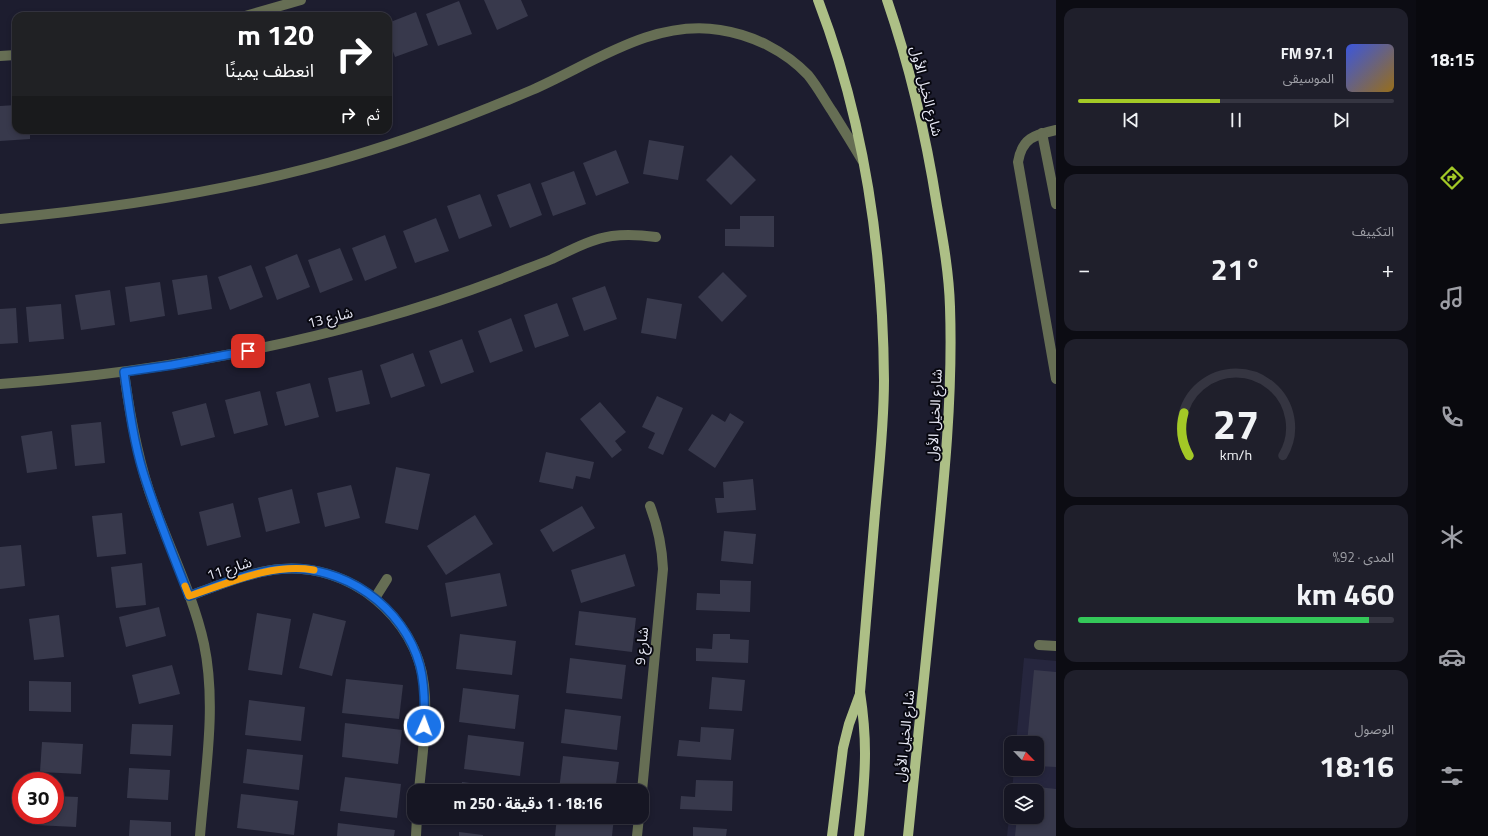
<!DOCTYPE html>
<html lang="ar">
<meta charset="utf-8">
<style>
body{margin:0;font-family:"Titillium Web","Noto Sans Arabic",sans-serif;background:#1f1f2b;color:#f1f3f6;direction:rtl;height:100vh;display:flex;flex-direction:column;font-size:15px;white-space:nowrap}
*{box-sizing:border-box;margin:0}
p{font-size:13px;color:#9e9fa6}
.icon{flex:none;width:22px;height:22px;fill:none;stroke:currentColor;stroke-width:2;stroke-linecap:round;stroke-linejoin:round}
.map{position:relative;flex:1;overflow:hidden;direction:ltr}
.drawer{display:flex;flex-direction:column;gap:8px;padding:8px;background:#0c0c13;width:360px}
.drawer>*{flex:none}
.guide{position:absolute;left:12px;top:12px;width:380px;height:122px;border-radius:12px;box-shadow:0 2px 6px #0003,0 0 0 1px #353541;direction:rtl;background:#202124;color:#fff;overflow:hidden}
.needle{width:26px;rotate:115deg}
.tools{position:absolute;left:1004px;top:736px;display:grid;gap:8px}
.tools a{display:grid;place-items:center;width:40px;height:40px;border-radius:8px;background:#161623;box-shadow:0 2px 6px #0003,0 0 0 1px #353541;font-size:20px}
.speed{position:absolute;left:12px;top:772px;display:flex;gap:8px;font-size:20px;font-weight:700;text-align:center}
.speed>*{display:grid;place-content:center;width:52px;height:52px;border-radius:50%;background:#161623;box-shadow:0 2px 6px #0003,0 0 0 1px #353541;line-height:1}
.speed .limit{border:6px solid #d22;background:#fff;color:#111}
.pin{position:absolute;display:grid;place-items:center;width:34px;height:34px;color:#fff;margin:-17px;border-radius:8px;box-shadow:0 2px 6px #0006}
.me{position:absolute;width:44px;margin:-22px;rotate:2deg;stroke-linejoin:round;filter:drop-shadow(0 0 3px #0008)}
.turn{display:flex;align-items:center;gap:14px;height:84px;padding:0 12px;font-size:18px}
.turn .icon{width:52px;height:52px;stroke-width:2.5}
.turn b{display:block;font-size:28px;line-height:34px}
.then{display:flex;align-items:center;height:38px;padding:0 12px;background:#0003;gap:8px;font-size:15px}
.big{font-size:30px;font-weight:700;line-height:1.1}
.drawer .widget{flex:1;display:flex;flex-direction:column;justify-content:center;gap:6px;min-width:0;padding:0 14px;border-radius:12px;background:#1f1f2b}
.drawer .dial{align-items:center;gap:0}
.dial svg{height:104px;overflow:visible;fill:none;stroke:#353541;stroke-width:7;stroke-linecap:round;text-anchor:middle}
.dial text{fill:#f1f3f6;stroke:none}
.song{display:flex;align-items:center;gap:12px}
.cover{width:48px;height:48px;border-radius:6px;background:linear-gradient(135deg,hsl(230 70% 55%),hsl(40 70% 35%))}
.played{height:4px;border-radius:2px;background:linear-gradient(90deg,#a3c926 45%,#353541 45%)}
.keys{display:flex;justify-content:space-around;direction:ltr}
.heat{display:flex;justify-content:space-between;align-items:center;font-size:22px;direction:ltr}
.charge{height:6px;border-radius:3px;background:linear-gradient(90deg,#34c759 92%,#353541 0)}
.trip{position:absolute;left:407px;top:784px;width:242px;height:40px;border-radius:12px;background:#161623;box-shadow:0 2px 6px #0003,0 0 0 1px #353541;font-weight:700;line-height:40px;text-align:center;direction:rtl}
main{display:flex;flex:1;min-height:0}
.tabs{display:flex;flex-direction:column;width:72px;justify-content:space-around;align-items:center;background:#09090e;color:#9e9fa6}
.tabs .icon{width:28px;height:28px}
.tabs .selected{color:#a3c926}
.tabs b{font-size:18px;color:#f1f3f6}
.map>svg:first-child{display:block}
.built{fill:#26263e}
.building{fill:#38394c}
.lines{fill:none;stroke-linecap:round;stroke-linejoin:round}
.minor{stroke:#666e54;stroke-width:10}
.major{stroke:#adbf86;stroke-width:10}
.route-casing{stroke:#114b97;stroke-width:10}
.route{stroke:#1a73e8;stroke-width:7}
.slow{stroke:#f59e0b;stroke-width:7}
.labels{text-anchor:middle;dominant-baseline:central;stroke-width:4;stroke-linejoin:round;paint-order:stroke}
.street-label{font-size:14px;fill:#e9eaf7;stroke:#080810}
</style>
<main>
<nav class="tabs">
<b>18:15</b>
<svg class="icon selected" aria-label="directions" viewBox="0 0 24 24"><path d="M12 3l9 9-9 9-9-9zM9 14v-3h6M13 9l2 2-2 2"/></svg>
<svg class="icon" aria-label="music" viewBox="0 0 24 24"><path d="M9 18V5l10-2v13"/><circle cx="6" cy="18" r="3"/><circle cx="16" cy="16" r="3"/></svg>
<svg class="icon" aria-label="phone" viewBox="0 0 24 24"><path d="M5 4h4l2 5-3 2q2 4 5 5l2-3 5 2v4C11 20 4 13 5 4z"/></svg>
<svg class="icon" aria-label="climate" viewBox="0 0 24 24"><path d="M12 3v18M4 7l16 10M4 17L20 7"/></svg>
<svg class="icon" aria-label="car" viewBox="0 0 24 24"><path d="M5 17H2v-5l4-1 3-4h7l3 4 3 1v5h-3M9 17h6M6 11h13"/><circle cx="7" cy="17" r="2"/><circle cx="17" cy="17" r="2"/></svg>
<svg class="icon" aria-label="filters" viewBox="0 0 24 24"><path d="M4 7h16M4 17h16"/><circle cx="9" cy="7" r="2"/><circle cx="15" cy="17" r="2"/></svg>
</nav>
<section class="drawer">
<div class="widget">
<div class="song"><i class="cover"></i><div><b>97.1 FM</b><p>الموسيقى</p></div></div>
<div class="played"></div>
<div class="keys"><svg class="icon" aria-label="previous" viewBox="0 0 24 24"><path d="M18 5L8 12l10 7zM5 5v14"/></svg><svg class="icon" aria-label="pause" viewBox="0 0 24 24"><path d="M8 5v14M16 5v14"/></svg><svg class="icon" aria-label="next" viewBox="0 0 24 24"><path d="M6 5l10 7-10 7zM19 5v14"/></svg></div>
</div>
<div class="widget"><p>التكييف</p>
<div class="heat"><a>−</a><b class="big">21°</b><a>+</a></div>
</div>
<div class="widget dial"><svg viewBox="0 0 100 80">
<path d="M14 69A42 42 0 1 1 86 69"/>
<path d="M14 69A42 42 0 0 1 10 36" stroke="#a3c926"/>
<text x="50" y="56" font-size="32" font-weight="700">27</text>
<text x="50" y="72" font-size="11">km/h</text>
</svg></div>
<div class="widget"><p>المدى · 92%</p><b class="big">460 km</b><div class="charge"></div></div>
<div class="widget"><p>الوصول</p><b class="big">18:16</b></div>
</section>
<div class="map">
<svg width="1056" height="836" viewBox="0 0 1056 836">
<rect width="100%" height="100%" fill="#1d1d2f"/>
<path class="built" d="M 1024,658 L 1056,661 L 1056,836 L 1007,836 L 1011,799 L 1011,817 L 1037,817 L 1037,791 L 1012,791 L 1014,769 L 1037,769 L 1037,743 L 1016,743 Z"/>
<g class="building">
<path d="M 484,0 L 521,0 L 528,16 L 497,30 Z"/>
<path d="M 459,1 L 472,34 L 438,46 L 426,14 Z"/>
<path d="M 416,12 L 428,45 L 395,57 L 388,38 L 388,23 Z"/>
<path d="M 16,105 L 16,130 L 30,130 L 30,139 L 0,141 L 0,106 Z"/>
<path d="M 37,130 L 72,130 L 72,131 L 38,133 Z"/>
<path d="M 649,140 L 684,146 L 678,180 L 643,174 Z"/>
<path d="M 616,150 L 629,183 L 596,196 L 583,163 Z"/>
<path d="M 731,155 L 756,180 L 731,205 L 706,180 Z"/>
<path d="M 574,171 L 586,204 L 553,216 L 541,183 Z"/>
<path d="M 530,183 L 542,215 L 510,228 L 497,195 Z"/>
<path d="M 480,194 L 492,226 L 459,239 L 447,206 Z"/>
<path d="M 740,216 L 774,216 L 774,247 L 725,246 L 725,229 L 740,229 Z"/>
<path d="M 436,218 L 449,251 L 415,263 L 403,231 Z"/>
<path d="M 385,235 L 397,268 L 365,281 L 352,248 Z"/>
<path d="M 340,248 L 353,280 L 320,293 L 308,260 Z"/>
<path d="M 297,254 L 310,287 L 277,300 L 265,267 Z"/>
<path d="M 251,265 L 263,297 L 230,310 L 218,277 Z"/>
<path d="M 723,272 L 747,296 L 722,322 L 698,297 Z"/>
<path d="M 207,275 L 212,309 L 178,315 L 172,280 Z"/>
<path d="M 160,282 L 165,316 L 130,322 L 125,287 Z"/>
<path d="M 605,286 L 617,319 L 584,331 L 572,298 Z"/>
<path d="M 110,290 L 115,325 L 81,330 L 75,295 Z"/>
<path d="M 647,298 L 682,304 L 676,339 L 641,333 Z"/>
<path d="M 557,303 L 569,336 L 535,348 L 524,315 Z"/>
<path d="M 61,304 L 64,339 L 29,342 L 26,307 Z"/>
<path d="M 16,308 L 18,343 L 0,344 L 0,309 Z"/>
<path d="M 511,318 L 523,351 L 490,363 L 478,331 Z"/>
<path d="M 462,339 L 474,372 L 441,384 L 429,351 Z"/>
<path d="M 413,353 L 425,386 L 391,398 L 380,365 Z"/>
<path d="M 362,370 L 370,404 L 336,412 L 328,378 Z"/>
<path d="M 310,383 L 319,417 L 285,426 L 276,392 Z"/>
<path d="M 260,391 L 268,425 L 234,434 L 225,400 Z"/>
<path d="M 657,396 L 683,408 L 663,455 L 648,448 L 655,433 L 642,427 Z"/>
<path d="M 600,402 L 626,432 L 615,441 L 622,450 L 612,458 L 580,419 Z"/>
<path d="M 206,403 L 215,437 L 181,446 L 172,412 Z"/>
<path d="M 730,413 L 744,422 L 715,468 L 688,450 L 712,414 L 725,422 Z"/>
<path d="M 101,422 L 105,463 L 75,466 L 71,425 Z"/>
<path d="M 52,431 L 57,469 L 27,473 L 21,436 Z"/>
<path d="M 546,452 L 594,462 L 590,479 L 576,476 L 573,489 L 539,482 Z"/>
<path d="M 396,467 L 430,474 L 418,530 L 385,523 Z"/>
<path d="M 753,479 L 756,510 L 717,513 L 715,498 L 724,498 L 723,482 Z"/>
<path d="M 351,485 L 360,518 L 325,527 L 317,493 Z"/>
<path d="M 292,489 L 300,523 L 266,532 L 258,498 Z"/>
<path d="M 233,503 L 241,537 L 207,546 L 199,512 Z"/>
<path d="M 582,506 L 595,528 L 553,552 L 540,530 Z"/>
<path d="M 122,513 L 126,554 L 97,557 L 92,516 Z"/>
<path d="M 475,515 L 493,544 L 446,575 L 427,546 Z"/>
<path d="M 724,531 L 756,534 L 753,564 L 721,561 Z"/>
<path d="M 21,545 L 25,586 L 0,589 L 0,547 Z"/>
<path d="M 625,554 L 635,586 L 581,603 L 571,570 Z"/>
<path d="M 142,563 L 146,605 L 116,608 L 111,567 Z"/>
<path d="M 500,573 L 507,606 L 451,617 L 445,583 Z"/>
<path d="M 720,580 L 751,581 L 750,612 L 696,610 L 697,593 L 720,594 Z"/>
<path d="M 159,607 L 166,636 L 126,647 L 119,617 Z"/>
<path d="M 579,611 L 636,618 L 632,652 L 575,645 Z"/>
<path d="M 257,613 L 291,619 L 282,675 L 248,670 Z"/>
<path d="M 313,613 L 346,621 L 332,676 L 299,668 Z"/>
<path d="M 59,615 L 64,657 L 34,660 L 29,619 Z"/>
<path d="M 460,634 L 516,641 L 512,675 L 456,669 Z"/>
<path d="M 713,634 L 730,634 L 730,639 L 749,640 L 748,663 L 696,661 L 696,648 L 712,649 Z"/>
<path d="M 570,658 L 626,665 L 622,699 L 566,693 Z"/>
<path d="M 172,665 L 180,694 L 139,704 L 132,675 Z"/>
<path d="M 1034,670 L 1056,672 L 1056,767 L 1037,766 L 1037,743 L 1027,743 Z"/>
<path d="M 712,677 L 745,680 L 742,711 L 709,709 Z"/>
<path d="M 346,679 L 403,685 L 399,719 L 342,713 Z"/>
<path d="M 29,681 L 71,682 L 71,712 L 29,711 Z"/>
<path d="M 463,688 L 519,695 L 515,729 L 459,722 Z"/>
<path d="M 249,700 L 305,707 L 301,741 L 245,735 Z"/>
<path d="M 565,709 L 621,716 L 617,750 L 561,743 Z"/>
<path d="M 345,723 L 402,730 L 398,764 L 342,757 Z"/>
<path d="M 132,724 L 173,725 L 171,756 L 130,754 Z"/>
<path d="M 701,727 L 734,729 L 731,760 L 677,756 L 679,740 L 700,742 Z"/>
<path d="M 468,735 L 524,742 L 520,776 L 464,769 Z"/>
<path d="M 42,742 L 83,744 L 81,774 L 40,772 Z"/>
<path d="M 247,749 L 303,755 L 299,790 L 243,783 Z"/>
<path d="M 563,756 L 619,762 L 615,791 L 559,790 Z"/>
<path d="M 129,768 L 170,770 L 168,800 L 127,798 Z"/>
<path d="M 345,777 L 401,784 L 397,818 L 340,811 Z"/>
<path d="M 696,780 L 733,781 L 732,811 L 680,809 L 681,796 L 695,797 Z"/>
<path d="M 462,782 L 518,789 L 518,791 L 461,791 Z"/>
<path d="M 1020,785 L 1056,789 L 1056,836 L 1015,836 L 1017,817 L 1037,817 L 1037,791 L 1019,791 Z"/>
<path d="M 241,794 L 298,801 L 294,835 L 237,828 Z"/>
<path d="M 55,796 L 78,797 L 76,827 L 35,825 L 35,815 L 55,815 Z"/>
<path d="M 470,817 L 515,817 L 514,823 Z"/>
<path d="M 557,817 L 614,817 L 612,836 L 555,836 Z"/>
<path d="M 130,820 L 171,822 L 171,836 L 129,836 Z"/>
<path d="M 338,823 L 395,830 L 394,836 L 337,836 Z"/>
<path d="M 693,827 L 727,829 L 726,836 L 693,836 Z"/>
<path d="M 459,832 L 483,835 L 483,836 L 459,836 Z"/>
</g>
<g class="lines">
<g class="minor">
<path d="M 245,16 L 301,0"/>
<path d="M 0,56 L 16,55"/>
<path d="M 1056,130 C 1034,135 1022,138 1018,162 L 1056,379"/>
<path d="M 1042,133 L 1056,204"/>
<path d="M 0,219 C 119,208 238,190 352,156 C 414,138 473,115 532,90 C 592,64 652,19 720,30 C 753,35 785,51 808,75 C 817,86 824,99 832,111 C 842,127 852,143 862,160"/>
<path d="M 124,372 C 130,417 138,462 154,505 C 170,549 194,598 204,644 C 217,706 205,773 200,836"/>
<path d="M 0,384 C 126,375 250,355 372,321 C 415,309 459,295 501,279 C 518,272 535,266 552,259 C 571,250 591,239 612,236 C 627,234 641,235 656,237"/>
<path d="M 189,596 C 217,586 252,571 281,569 C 350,563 416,617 424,685 C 428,720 422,756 419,791"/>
<path d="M 375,598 L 387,579"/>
<path d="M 1039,645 L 1056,646"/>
<path d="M 642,791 L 663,569 C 662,546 658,527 650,506"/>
<path d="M 416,836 L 417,817"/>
<path d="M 637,836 L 639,817"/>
</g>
<g class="major">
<path d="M 818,0 C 864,120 883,252 884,380 C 884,424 879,469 875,513 C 870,573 865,632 860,692 C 863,712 865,733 865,753 C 865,781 862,808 859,836"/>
<path d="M 887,0 C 910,67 926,136 937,206 C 943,240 949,273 950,307 C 953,395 944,482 935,570 C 926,659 917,747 908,836"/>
<path d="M 832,836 L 843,748 L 849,724 L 860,694"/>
</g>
</g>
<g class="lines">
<defs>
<path id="route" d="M 248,351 L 172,365 L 124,372 C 129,406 133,439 143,472 C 156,514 173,555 189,596 C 217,586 252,571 282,569 C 343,564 404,606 420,666 C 425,686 425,705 424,726"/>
</defs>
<use href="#route" class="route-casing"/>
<use href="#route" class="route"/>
<path class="slow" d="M 185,586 L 189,596 C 229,583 271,563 314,570"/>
</g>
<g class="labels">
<g class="street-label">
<text transform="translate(927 91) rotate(76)">شارع الخيل الأول</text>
<text transform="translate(330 317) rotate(-14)">شارع 13</text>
<text transform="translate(934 415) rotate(-87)">شارع الخيل الأول</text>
<text transform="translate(229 568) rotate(-18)">شارع 11</text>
<text transform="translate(641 646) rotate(-85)">شارع 9</text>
<text transform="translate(904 736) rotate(-84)">شارع الخيل الأول</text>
</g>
</g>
</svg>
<div class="tools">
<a><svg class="needle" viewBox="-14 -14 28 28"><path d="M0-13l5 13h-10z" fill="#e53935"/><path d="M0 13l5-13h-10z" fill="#9e9fa6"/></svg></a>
<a><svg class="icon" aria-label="layers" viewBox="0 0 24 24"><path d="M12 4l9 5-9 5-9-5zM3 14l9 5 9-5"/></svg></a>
</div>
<div class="speed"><div class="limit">30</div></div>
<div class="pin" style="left:248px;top:351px;background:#d93025"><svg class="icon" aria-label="arrive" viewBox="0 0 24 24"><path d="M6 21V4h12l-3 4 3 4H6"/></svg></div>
<svg class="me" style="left:424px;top:726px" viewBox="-20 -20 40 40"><circle r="17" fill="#1a73e8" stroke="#fff" stroke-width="3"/><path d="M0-11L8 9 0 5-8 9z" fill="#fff"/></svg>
<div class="trip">18:16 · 1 دقيقة · 250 m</div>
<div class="guide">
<div class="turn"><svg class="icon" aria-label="right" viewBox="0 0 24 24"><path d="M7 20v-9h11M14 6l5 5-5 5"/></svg><div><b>120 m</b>انعطف يمينًا</div></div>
<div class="then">ثم<svg class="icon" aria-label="right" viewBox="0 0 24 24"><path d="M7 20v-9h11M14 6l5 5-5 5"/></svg></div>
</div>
</div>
</main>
